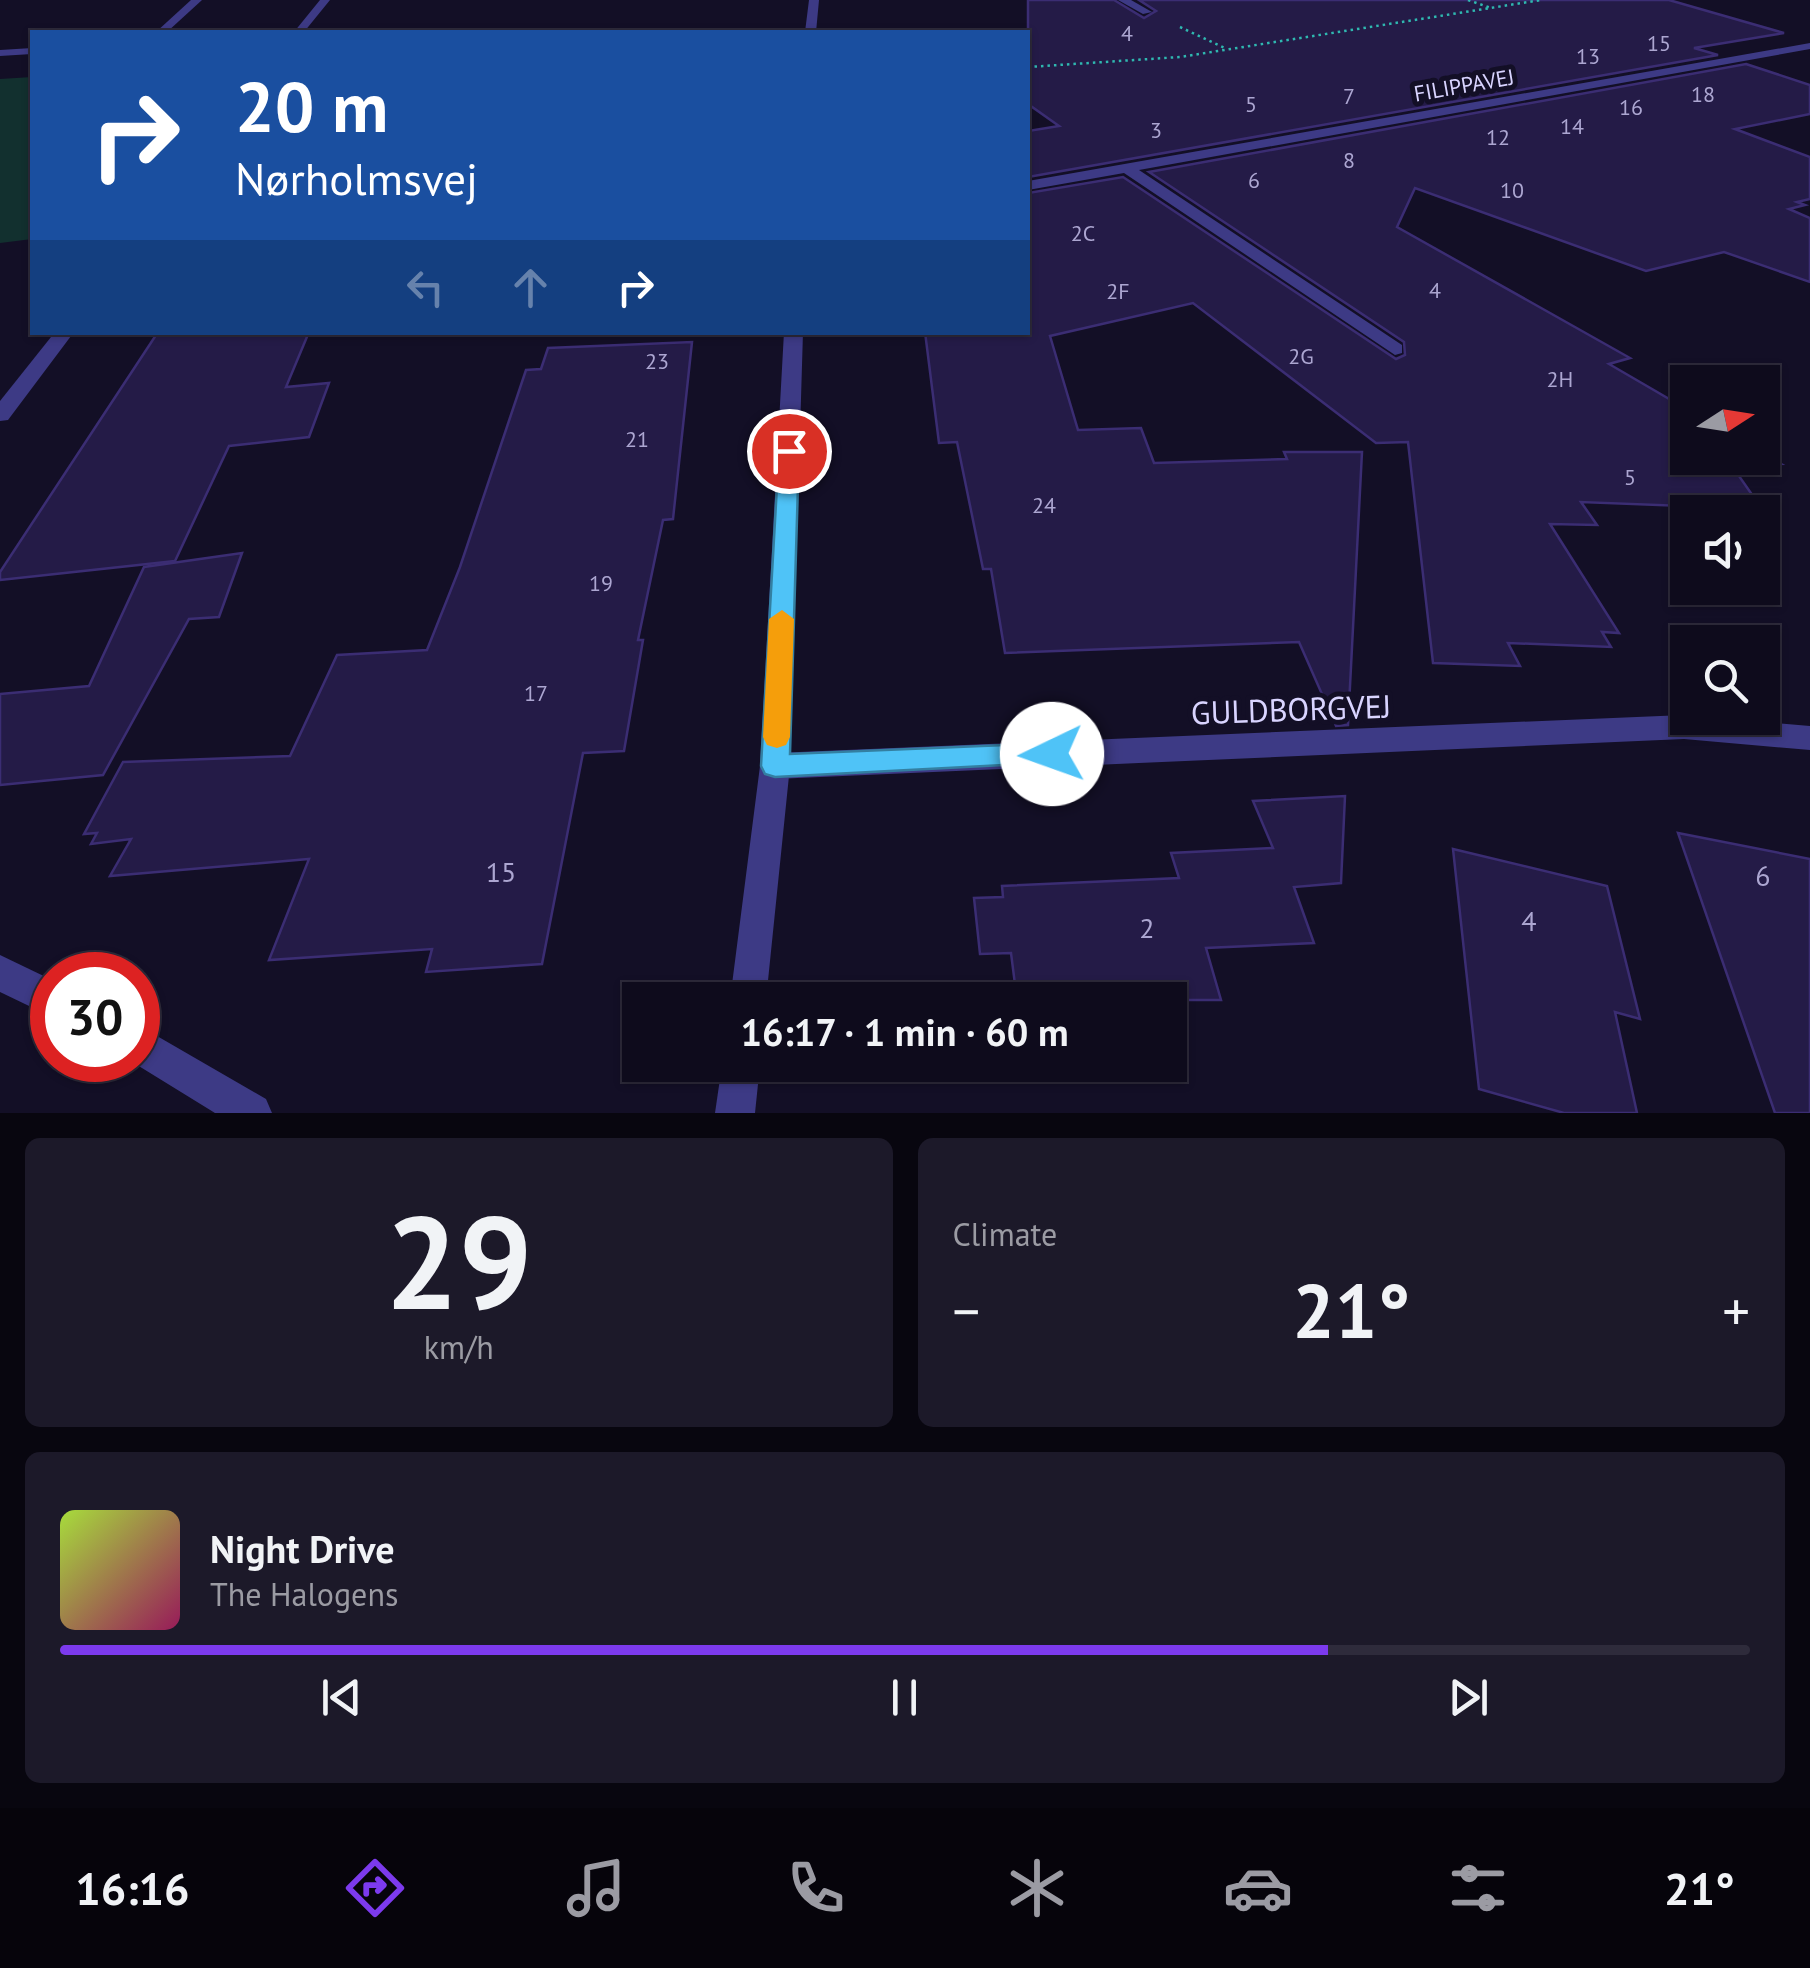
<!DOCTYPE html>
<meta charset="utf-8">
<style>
body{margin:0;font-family:"PT Sans",sans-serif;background:#1c1929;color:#f1f3f6;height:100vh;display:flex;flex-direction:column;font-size:38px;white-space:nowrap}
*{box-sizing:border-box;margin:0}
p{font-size:32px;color:#9b9ba3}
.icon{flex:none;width:55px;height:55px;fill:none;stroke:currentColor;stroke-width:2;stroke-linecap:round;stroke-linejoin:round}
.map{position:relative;height:1113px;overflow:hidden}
.side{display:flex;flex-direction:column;gap:25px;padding:25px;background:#08060f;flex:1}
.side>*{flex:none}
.hud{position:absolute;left:30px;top:30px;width:1000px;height:305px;border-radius:0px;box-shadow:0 2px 8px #0004,0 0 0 2px #2e2b3b;background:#1a4fa0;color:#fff;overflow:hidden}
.needle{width:65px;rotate:78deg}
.buttons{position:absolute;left:1670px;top:365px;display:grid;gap:20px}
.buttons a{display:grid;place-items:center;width:110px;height:110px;border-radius:0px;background:#0e0b1c;box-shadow:0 2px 8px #0004,0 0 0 2px #2e2b3b;font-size:50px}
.speed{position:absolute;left:30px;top:952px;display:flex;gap:20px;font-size:50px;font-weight:700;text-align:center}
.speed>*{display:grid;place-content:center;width:130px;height:130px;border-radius:50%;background:#0e0b1c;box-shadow:0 2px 8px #0004,0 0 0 2px #2e2b3b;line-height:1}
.speed .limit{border:15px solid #d22;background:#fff;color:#111}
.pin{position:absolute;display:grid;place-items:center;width:85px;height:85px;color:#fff;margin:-42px;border:5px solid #fff;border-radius:50%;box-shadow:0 2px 10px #0007}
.me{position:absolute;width:110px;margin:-55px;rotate:267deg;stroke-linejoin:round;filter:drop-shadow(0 0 8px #0008)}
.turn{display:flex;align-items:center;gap:35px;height:210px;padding:0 40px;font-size:45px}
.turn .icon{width:130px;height:130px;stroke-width:2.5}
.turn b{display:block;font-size:70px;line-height:85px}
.lanes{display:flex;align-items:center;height:95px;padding:0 40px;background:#0003;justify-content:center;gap:50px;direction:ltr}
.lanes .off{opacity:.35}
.big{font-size:75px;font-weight:800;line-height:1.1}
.side .widget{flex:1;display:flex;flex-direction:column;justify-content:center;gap:15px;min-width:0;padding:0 35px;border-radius:15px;background:#1c1929}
.side .dial{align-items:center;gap:0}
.dial b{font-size:130px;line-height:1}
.song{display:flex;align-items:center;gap:30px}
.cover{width:120px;height:120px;border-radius:15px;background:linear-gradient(135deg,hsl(80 70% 55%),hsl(330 70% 35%))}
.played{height:10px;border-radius:5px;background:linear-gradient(90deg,#7c3aed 75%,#2e2b3b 75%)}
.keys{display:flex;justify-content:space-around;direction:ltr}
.heat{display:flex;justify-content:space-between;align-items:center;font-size:55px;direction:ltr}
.side .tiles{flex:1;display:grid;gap:25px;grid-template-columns:1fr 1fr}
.widget:last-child{grid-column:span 2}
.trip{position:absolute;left:622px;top:982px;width:565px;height:100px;border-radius:0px;background:#0e0b1c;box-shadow:0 2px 8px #0004,0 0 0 2px #2e2b3b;font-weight:800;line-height:100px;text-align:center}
.tab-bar{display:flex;height:160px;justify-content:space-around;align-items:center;background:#06040b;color:#9b9ba3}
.tab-bar .icon{width:70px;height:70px}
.tab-bar .active{color:#7c3aed}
.tab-bar b{font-size:45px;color:#f1f3f6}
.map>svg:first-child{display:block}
.green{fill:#12302f}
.building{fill:#241b47;stroke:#3b2d73;stroke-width:2.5}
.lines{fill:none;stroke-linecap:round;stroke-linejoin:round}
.path{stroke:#2fb8b0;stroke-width:2.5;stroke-dasharray:2.5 4;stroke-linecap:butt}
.minor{fill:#3d3a85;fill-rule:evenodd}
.tertiary{fill:#3d3a85;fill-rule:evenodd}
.route{fill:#4fc3f7;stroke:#337fa1;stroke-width:2.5}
.slow{fill:#f59e0b}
.labels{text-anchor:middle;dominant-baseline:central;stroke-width:10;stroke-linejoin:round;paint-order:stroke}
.number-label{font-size:22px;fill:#aca6d1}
.far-street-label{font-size:22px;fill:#d9d4ff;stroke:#130f26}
.near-number-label{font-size:28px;fill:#aca6d1}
.near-street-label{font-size:32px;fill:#d9d4ff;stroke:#130f26}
</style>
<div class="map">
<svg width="1810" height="1113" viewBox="0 0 1810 1113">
<rect width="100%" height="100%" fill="#130f26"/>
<path class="green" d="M 32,77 L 32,239 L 0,243 L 0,79 Z"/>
<g class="building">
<path d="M 1028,0 L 1114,0 L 1144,18 L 1156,11 L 1139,0 L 1669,0 L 1784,33 L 1694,48 L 1718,55 L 1028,177 L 1028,131 L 1059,126 L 1028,104 Z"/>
<path d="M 1746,64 L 1810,85 L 1810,114 L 1735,129 L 1810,157 L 1810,199 L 1797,202 L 1805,205 L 1789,209 L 1810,218 L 1810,282 L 1724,252 L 1646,271 L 1415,188 L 1397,227 L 1630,358 L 1609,364 L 1688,410 L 1688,458 L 1762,458 L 1762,453 L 1781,464 L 1732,466 L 1762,509 L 1581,502 L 1597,525 L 1550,524 L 1619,633 L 1602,632 L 1611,647 L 1508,643 L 1520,666 L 1433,663 L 1408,442 L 1376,443 L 1193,303 L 1050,336 L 1078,430 L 1141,428 L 1154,463 L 1287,459 L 1284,452 L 1362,452 L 1348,725 L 1336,726 L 1299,642 L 1005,653 L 991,569 L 983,569 L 957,442 L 939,443 L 925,332 L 1028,332 L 1028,193 L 1123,177 L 1396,359 L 1405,355 L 1404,342 L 1149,172 Z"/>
<path d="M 158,332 L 309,332 L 286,387 L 329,383 L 309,437 L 229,446 L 175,561 L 0,580 L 0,572 Z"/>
<path d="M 692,342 L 673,519 L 663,520 L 638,640 L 643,640 L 624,751 L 583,753 L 542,964 L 426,972 L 432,949 L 269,960 L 309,859 L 110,876 L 131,839 L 91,844 L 97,833 L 84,834 L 123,762 L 290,756 L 337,655 L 427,650 L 460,567 L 526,370 L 541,369 L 548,348 Z"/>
<path d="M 242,553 L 219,617 L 189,619 L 103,775 L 0,785 L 0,694 L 89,686 L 144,567 Z"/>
<path d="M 1345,796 L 1341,883 L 1294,887 L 1314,943 L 1206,948 L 1221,1000 L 1156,1000 L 1154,995 L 1017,1000 L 1011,953 L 980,954 L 974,898 L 1003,897 L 1002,886 L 1179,878 L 1171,853 L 1273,848 L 1253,801 Z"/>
<path d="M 1678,833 L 1810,859 L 1810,1113 L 1775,1113 Z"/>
<path d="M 1453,849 L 1607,886 L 1640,1019 L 1615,1012 L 1637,1113 L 1564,1113 L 1479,1089 Z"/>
</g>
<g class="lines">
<g class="path">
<path d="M 1468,0 L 1491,8"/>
<path d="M 1180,27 L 1227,49"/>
<path d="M 1028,67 L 1180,57 L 1541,0"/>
</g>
<g class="minor">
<path d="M 191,0 L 202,0 L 167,32 L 156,32 Z"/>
<path d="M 320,0 L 330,0 L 304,32 L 294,32 Z"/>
<path d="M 1118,0 L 1131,0 L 1152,12 L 1143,14 Z"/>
<path d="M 1810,43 L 1810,49 L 1139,170 L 1402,345 L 1402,353 L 1395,355 L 1124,173 L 1028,190 L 1028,181 Z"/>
<path d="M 32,48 L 32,54 L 0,56 L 0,50 Z"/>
<path d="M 55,332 L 74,332 L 8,420 L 0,421 L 0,401 Z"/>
<path d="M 1684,715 L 1810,726 L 1810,750 L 1684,739 L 775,779 L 764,775 L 760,766 L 764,757 L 775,753 Z"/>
<path d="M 0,955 L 52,980 L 52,1017 L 0,992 Z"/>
<path d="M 138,1025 L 266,1099 L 272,1113 L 215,1113 L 129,1060 L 138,1060 Z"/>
</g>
<g class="tertiary">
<path d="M 809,0 L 819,0 L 816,32 L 805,32 Z"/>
<path d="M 784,332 L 803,332 L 790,766 L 766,1000 L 730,1000 L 760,766 Z"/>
<path d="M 722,1065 L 760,1065 L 755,1113 L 715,1113 Z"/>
</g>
</g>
<path class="route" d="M 789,445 L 799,451 L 790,754 L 1052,743 L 1061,746 L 1066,754 L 1061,762 L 775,777 L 765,774 L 761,766 L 779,451 Z"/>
<path class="slow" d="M 782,610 L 794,619 L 790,737 L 786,745 L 777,748 L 767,745 L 763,737 L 769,619 Z"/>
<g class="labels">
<g class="number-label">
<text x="1127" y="33">4</text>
<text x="1659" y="43">15</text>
<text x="1588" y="56">13</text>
<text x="1703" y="94">18</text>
<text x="1349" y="96">7</text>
<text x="1251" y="104">5</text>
<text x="1631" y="107">16</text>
<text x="1572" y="126">14</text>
<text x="1156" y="130">3</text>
<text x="1498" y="137">12</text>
<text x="1349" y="160">8</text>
<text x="1254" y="180">6</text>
<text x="1512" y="190">10</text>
<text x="1083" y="233">2C</text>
<text x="1435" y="290">4</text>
<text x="1118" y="291">2F</text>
<text x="1301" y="356">2G</text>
<text x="657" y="361">23</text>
<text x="1560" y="379">2H</text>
<text x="637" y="439">21</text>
<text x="1630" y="477">5</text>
<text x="1044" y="505">24</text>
<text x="601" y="583">19</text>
<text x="536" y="693">17</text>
</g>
<g class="far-street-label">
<text transform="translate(1464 85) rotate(-10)">FILIPPAVEJ</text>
</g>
<g class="near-number-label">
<text x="501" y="871">15</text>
<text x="1763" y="875">6</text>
<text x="1529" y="920">4</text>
<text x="1147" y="927">2</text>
</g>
<g class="near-street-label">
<text transform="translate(1291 709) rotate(-2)">GULDBORGVEJ</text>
</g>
</g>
</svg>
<div class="buttons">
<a><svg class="needle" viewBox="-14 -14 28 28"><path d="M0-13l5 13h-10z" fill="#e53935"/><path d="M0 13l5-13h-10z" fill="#9b9ba3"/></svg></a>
<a><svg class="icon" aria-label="sound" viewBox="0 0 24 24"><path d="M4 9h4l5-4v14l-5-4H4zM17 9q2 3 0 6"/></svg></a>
<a><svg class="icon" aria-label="search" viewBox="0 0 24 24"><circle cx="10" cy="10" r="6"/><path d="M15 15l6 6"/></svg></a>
</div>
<div class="speed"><div class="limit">30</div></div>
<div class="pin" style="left:789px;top:451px;background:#d93025"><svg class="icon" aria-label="arrive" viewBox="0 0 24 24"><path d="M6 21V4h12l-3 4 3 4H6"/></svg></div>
<svg class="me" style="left:1052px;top:754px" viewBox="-20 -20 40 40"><circle r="19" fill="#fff"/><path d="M0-13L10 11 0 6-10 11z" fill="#4fc3f7"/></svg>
<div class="trip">16:17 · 1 min · 60 m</div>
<div class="hud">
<div class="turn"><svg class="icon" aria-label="right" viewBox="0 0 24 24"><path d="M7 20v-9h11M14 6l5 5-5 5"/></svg><div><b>20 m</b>Nørholmsvej</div></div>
<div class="lanes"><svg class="icon off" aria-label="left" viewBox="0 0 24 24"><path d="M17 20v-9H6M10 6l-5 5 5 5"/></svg><svg class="icon off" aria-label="ahead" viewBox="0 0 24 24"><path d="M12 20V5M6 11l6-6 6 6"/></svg><svg class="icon" aria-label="right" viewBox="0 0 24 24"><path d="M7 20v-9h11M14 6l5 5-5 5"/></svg></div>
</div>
</div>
<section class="side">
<div class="tiles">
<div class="widget dial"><b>29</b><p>km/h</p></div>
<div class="widget"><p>Climate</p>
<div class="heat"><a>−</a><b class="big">21°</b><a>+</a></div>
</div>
<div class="widget">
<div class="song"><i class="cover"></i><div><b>Night Drive</b><p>The Halogens</p></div></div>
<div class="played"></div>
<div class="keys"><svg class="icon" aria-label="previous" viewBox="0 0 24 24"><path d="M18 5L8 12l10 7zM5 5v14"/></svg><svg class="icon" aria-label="pause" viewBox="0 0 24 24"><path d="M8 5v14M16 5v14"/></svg><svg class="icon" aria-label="next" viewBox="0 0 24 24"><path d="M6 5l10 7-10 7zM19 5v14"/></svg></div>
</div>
</div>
</section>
<nav class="tab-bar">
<b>16:16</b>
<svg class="icon active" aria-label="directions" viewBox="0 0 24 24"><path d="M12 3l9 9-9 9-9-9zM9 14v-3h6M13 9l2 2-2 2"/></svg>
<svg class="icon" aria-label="music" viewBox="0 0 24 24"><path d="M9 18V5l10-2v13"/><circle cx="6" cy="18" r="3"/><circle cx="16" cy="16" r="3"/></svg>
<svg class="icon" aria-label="phone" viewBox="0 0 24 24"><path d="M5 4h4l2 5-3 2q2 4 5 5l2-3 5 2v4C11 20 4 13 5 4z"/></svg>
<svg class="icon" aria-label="climate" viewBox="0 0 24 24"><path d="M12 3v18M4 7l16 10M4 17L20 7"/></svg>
<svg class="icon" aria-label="car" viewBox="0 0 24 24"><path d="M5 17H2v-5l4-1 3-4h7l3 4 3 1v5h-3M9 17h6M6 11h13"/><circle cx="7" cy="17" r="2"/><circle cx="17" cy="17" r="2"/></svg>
<svg class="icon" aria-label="filters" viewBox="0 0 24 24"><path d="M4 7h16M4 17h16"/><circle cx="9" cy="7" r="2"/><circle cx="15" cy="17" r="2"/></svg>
<b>21°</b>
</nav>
